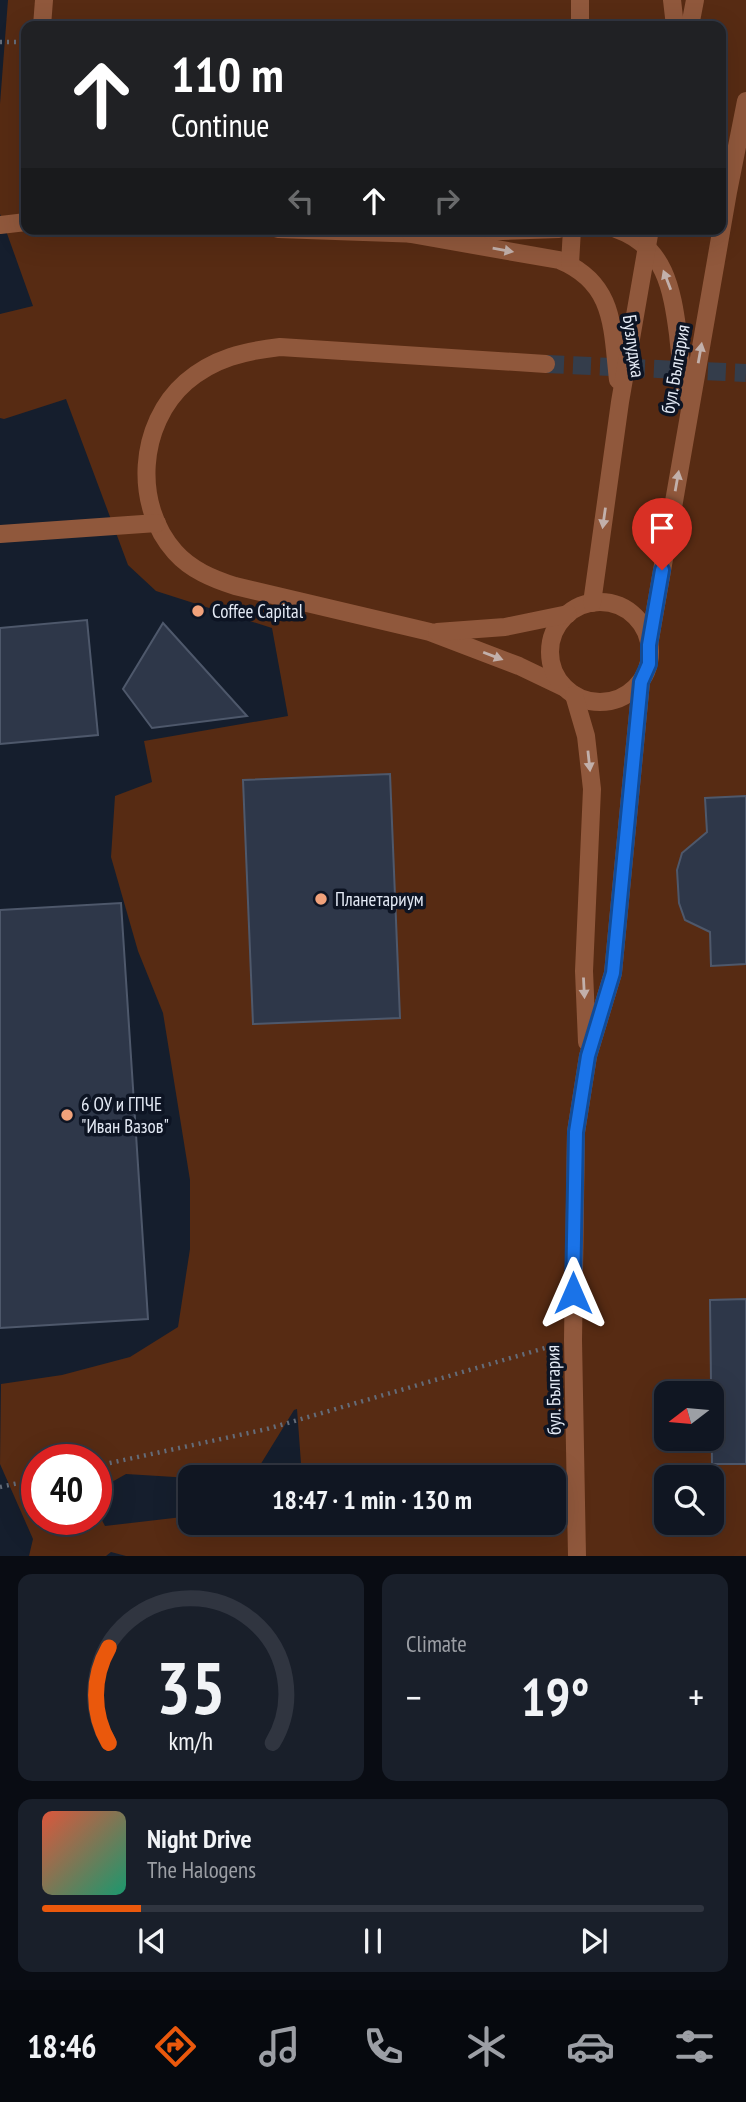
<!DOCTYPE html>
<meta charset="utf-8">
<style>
body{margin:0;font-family:"PT Sans Narrow",sans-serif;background:#191f2a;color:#f1f3f6;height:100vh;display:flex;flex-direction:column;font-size:26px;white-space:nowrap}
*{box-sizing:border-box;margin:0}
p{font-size:23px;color:#9c9fa5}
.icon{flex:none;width:38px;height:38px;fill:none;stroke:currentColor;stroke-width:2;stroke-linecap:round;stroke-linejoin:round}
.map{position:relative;height:1556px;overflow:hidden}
.drawer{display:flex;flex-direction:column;gap:18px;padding:18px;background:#090c13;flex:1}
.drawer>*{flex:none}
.banner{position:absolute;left:21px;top:21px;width:705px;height:214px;border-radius:14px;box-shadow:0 7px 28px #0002,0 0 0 2px #303540;background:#202124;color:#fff;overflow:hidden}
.needle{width:46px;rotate:254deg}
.fabs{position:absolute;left:654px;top:1381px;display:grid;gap:14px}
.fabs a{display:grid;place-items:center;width:70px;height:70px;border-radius:14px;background:#101622;box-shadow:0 7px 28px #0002,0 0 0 2px #303540;font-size:35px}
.speed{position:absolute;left:21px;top:1444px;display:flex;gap:14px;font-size:35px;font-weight:700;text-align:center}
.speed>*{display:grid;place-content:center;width:91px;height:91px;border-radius:50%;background:#101622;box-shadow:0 7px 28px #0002,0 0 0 2px #303540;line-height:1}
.speed .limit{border:10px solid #d22;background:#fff;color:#111}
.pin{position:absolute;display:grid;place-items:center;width:60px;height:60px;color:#fff;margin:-72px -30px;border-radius:50% 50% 50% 0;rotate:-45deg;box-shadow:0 0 7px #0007}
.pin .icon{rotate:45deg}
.me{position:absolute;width:77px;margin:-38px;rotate:0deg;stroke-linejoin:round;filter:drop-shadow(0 0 5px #0008)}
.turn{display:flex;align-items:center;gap:24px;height:147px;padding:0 35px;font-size:32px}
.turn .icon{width:91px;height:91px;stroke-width:2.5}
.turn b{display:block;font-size:49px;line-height:60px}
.lanes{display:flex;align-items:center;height:66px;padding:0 35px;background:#0003;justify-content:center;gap:35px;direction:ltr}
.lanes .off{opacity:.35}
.big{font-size:52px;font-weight:700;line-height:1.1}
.drawer .widget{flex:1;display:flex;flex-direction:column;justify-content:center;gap:10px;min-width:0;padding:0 24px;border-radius:14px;background:#191f2a}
.drawer .dial{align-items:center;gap:0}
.dial svg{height:182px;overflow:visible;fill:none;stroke:#303540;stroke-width:7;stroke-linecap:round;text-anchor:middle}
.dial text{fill:#f1f3f6;stroke:none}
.song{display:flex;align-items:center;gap:21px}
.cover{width:84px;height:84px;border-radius:10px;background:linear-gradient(135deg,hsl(10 70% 55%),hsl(160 70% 35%))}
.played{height:7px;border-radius:4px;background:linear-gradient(90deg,#ea580c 15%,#303540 15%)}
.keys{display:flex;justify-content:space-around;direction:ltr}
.heat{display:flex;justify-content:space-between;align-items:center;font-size:38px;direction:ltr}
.drawer .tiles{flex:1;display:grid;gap:18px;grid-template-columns:1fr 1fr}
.widget:last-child{grid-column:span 2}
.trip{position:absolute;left:178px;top:1465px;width:388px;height:70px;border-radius:14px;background:#101622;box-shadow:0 7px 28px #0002,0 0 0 2px #303540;font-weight:700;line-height:70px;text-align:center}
.tabs{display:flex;height:112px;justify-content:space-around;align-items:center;background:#06090e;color:#9c9fa5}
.tabs .icon{width:49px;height:49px}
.tabs .current{color:#ea580c}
.tabs b{font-size:32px;color:#f1f3f6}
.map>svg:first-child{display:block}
.green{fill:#572b13;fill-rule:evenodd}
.building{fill:#2e3749;stroke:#4e586b;stroke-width:2}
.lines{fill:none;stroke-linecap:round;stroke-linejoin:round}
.minor-tunnel{stroke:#343d4b;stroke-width:18;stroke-dasharray:18 9;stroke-linecap:butt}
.path{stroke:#646c79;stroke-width:4.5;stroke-dasharray:2 5;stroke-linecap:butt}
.minor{stroke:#90583c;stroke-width:18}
.oneway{fill:#c2b0ab}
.route-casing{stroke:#114b97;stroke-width:18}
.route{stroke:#1a73e8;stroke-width:12}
.poi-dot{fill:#f1a27b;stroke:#0d1423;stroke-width:2.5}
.labels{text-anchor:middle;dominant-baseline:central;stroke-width:7;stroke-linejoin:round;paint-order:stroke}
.street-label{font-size:19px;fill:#e4eaf5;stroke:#0d1423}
.poi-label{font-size:19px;fill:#e4eaf5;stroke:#0d1423;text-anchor:start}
</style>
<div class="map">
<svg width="746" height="1556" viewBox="0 0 746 1556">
<rect width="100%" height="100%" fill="#151e2d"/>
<path class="green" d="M 8,0 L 746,0 L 746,1556 L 126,1556 L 111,1552 L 106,1556 L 29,1556 L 33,1539 L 0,1464 L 1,1384 L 62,1375 L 130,1357 L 178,1327 L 190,1249 L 190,1180 L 163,1013 L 138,951 L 111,857 L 115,796 L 152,782 L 144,741 L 288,716 L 272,628 L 156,591 L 128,565 L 66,399 L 4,419 L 0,418 L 0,314 L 33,306 L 0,214 L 0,104 ZM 26,26 L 721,26 L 721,229 L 26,229 ZM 667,1393 L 712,1393 L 712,1438 L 667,1438 ZM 297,1409 L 302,1477 L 555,1477 L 555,1522 L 191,1522 L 191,1516 L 105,1526 L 96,1509 L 96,1519 L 37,1519 L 37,1460 L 96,1460 L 96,1491 L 126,1474 L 191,1478 L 254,1475 L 294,1410 ZM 667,1477 L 712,1477 L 712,1522 L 667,1522 Z"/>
<g class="building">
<path d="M 87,620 L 98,735 L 0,744 L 0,628 Z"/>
<path d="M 163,623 L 247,716 L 152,728 L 123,689 Z"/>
<path d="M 390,774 L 400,1018 L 253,1024 L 243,780 Z"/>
<path d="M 746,796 L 746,964 L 711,966 L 710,932 L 685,920 L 679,903 L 677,870 L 682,853 L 707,832 L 705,798 Z"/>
<path d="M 121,903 L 148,1319 L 0,1328 L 0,910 Z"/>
<path d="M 746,1299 L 746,1464 L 712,1464 L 710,1300 Z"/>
</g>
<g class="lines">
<path class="minor-tunnel" d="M 546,364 L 746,373"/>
<g class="path">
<path d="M 0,42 L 18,42"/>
<path d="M 96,1466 L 267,1429 L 545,1348"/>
<path d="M 0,1487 L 37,1479"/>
</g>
<g class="minor">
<path d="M 672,0 L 675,26"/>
<path d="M 42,26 L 44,0"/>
<path d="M 580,26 L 580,0"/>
<path d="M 690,26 L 695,0"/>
<path d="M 0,225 L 26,222"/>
<path d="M 278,229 L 421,234"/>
<path d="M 616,229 C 665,246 672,289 678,334 C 680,356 683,378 685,399"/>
<path d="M 449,233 L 559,229"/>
<path d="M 411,234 L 559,260 C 615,283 612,327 618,380"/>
<path d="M 570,264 L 572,229"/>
<path d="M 546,364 L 280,347 C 245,351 214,358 186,382 C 138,424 133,505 175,552 C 191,570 213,579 235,586 L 430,632 L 519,666 L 565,688"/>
<path d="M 0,534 L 157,523"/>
<circle cx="600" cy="652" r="50"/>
<path d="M 592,603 L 620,402 L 650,229"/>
<path d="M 437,632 L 505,627 L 568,614"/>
<path d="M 649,645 L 728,192 L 746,101"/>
<path d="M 574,695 L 586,736 L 592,789 L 584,971 L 587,1042"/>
<path d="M 577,1556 L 573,1340 L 576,1132 L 588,1056 L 613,973 L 641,682"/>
</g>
</g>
<defs><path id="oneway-solid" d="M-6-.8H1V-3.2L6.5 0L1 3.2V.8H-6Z" transform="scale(1.75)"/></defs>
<g class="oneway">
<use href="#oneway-solid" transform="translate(503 250) rotate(10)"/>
<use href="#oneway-solid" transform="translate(667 280) rotate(-111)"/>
<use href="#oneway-solid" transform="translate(700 353) rotate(-80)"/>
<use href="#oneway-solid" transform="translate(677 481) rotate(-80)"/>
<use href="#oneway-solid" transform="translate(604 518) rotate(98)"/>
<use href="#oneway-solid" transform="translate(493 656) rotate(21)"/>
<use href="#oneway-solid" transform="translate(589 761) rotate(84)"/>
<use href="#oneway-solid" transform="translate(584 988) rotate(87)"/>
</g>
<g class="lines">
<defs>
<path id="route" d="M 573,1293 L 576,1132 L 588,1056 L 613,973 L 641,682 L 649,664 L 649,645 L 662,570"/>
</defs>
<use href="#route" class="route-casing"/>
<use href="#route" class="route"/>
</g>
<g class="poi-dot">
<circle cx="198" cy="611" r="7"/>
<circle cx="321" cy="899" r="7"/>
<circle cx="67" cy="1115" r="7"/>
</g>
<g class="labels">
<g class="street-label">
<text transform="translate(634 346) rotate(82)">Бузлуджа</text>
<text transform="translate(675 369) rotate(-80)">бул. България</text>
<text transform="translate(553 1390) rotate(-91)">бул. България</text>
</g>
<g class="poi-label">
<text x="212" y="611">Coffee Capital</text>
<text x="335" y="899">Планетариум</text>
<text x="81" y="1104">6 ОУ и ГПЧЕ<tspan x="81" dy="22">"Иван Вазов"</tspan></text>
</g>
</g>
</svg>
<div class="fabs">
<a><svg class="needle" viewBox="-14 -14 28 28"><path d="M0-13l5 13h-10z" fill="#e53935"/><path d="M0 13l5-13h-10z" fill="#9c9fa5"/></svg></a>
<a><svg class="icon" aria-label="search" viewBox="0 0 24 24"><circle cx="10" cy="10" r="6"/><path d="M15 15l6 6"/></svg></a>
</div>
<div class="speed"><div class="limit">40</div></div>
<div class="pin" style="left:662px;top:570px;background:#d93025"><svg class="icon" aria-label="arrive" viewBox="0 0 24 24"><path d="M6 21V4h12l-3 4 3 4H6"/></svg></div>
<svg class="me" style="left:573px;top:1293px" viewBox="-20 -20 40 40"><path d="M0-17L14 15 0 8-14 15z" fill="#1a73e8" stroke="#fff" stroke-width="4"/></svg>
<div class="trip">18:47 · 1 min · 130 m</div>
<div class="banner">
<div class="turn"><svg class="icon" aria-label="ahead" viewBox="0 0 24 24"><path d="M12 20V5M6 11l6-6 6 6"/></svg><div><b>110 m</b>Continue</div></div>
<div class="lanes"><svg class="icon off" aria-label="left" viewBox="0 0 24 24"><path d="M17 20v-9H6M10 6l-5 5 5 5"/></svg><svg class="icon" aria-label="ahead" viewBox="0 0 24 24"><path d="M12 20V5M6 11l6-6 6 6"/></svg><svg class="icon off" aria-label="right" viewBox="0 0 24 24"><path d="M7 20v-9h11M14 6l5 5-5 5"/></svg></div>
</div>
</div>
<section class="drawer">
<div class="tiles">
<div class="widget dial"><svg viewBox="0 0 100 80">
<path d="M14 69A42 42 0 1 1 86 69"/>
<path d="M14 69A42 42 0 0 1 14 27" stroke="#ea580c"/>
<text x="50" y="56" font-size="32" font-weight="700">35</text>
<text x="50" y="72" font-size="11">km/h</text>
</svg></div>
<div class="widget"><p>Climate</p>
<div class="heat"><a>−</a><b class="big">19°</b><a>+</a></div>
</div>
<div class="widget">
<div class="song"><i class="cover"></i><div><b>Night Drive</b><p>The Halogens</p></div></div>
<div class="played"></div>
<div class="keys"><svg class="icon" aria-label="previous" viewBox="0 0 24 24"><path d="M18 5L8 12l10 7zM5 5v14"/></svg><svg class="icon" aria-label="pause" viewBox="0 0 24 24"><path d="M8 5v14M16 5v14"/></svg><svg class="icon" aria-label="next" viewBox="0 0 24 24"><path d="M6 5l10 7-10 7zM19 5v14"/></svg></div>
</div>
</div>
</section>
<nav class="tabs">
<b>18:46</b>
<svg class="icon current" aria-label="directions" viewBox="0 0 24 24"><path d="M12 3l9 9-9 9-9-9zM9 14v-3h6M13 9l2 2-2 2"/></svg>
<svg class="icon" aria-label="music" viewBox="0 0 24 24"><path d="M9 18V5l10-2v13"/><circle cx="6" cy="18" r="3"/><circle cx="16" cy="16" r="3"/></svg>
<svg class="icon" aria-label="phone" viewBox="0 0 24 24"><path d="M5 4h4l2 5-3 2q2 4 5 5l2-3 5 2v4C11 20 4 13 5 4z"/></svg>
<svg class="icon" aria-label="climate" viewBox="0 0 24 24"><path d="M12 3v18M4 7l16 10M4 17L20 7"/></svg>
<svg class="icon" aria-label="car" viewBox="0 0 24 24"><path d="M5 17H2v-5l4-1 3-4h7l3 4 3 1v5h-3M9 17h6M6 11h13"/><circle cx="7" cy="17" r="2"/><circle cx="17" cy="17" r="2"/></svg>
<svg class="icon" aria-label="filters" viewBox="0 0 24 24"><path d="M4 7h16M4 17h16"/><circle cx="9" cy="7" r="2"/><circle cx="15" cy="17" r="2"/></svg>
</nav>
